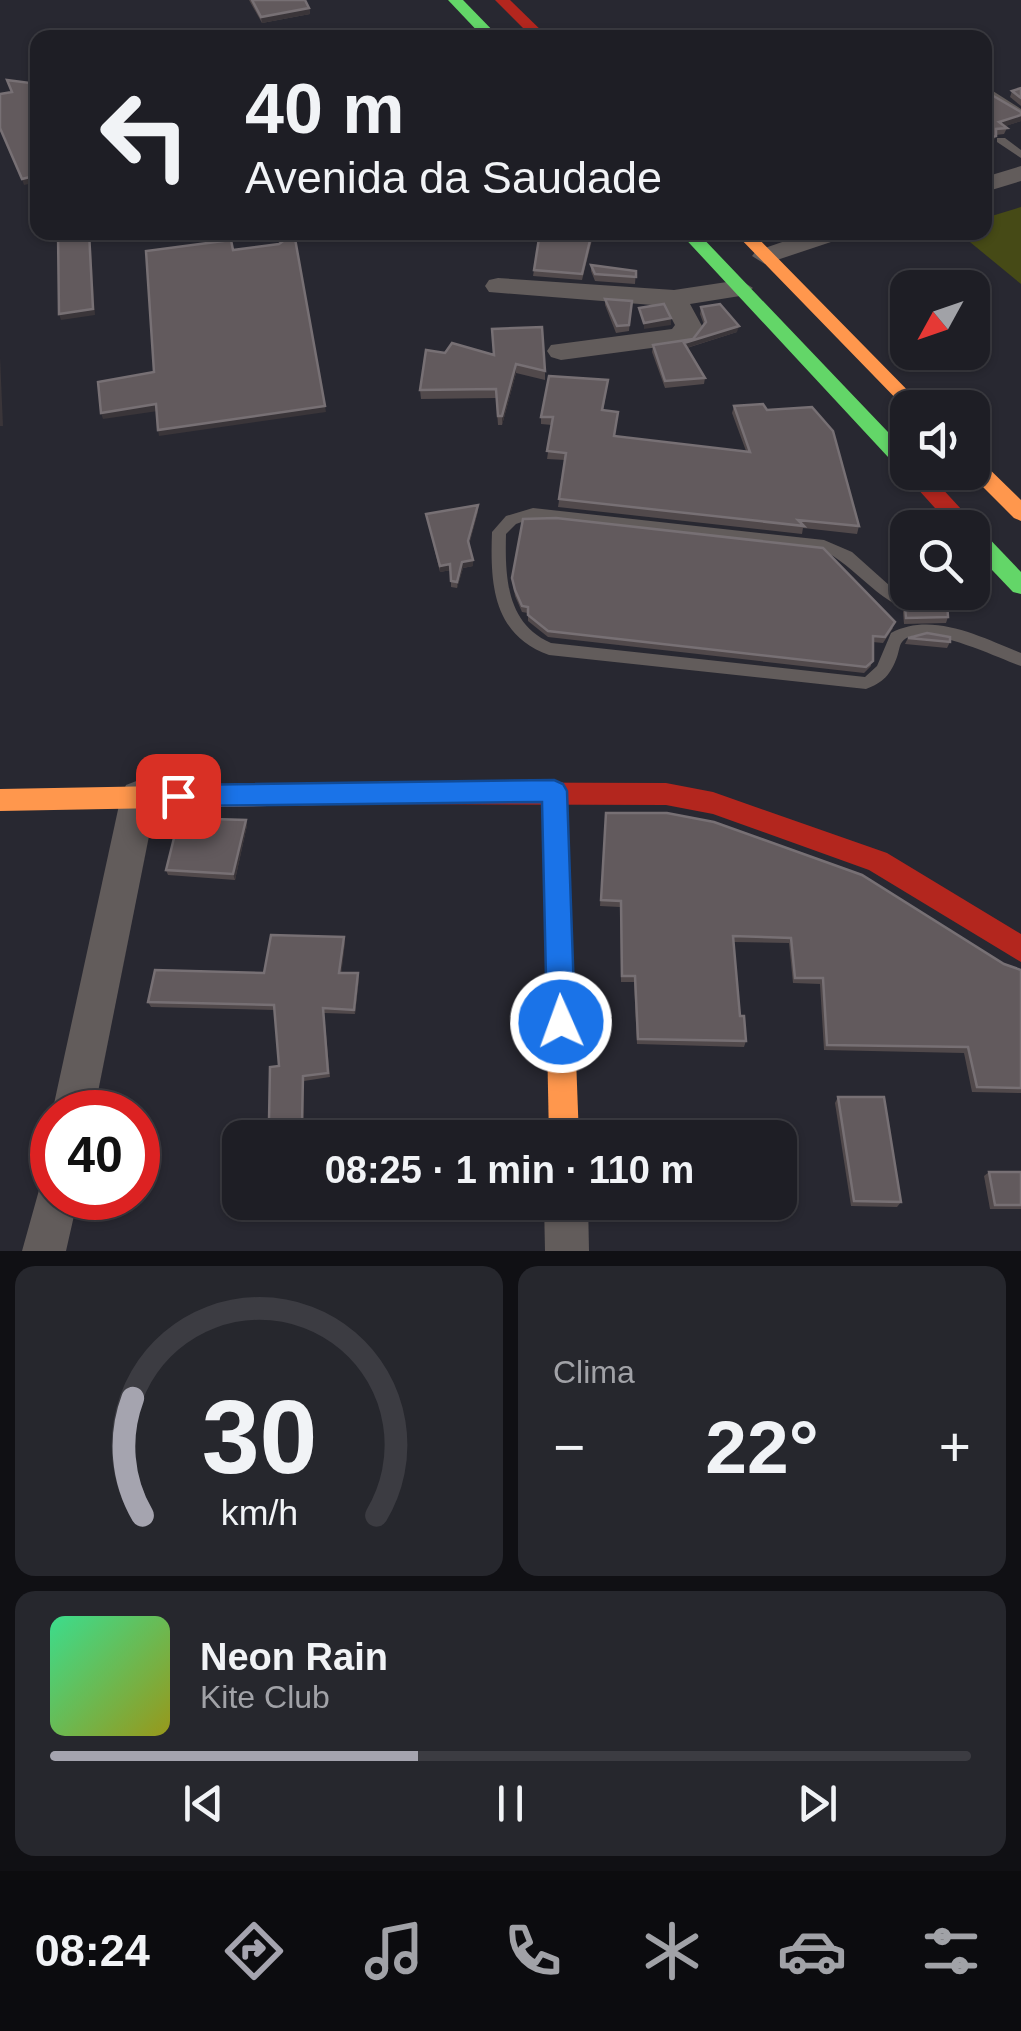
<!DOCTYPE html>
<html lang="pt">
<meta charset="utf-8">
<style>
body{margin:0;font-family:Arial,sans-serif;background:#26272d;color:#f1f3f6;height:100vh;display:flex;flex-direction:column;font-size:38px;white-space:nowrap}
*{box-sizing:border-box;margin:0}
p{font-size:32px;color:#a1a2a7}
.icon{flex:none;width:55px;height:55px;fill:none;stroke:currentColor;stroke-width:2;stroke-linecap:round;stroke-linejoin:round}
.map{position:relative;height:1251px;overflow:hidden}
.side{display:flex;flex-direction:column;gap:15px;padding:15px;background:#101014;flex:1}
.side>*{flex:none}
.hud{position:absolute;left:30px;top:30px;width:962px;height:210px;border-radius:20px;box-shadow:0 2px 8px #0004,0 0 0 2px #3c3c42;background:#1e1e25;color:#f1f3f6;overflow:hidden}
.needle{width:65px;rotate:230deg}
.fabs{position:absolute;left:890px;top:270px;display:grid;gap:20px}
.fabs a{display:grid;place-items:center;width:100px;height:100px;border-radius:20px;background:#1e1e25;box-shadow:0 2px 8px #0004,0 0 0 2px #3c3c42;font-size:50px}
.speed{position:absolute;left:30px;top:1090px;display:flex;gap:20px;font-size:50px;font-weight:700;text-align:center}
.speed>*{display:grid;place-content:center;width:130px;height:130px;border-radius:50%;background:#1e1e25;box-shadow:0 2px 8px #0004,0 0 0 2px #3c3c42;line-height:1}
.speed .limit{border:15px solid #d22;background:#fff;color:#111}
.pin{position:absolute;display:grid;place-items:center;width:85px;height:85px;color:#fff;margin:-42px;border-radius:20px;box-shadow:0 5px 15px #0006}
.me{position:absolute;width:110px;margin:-55px;rotate:358deg;stroke-linejoin:round;filter:drop-shadow(0 0 8px #0008)}
.turn{display:flex;align-items:center;gap:35px;height:210px;padding:0 50px;font-size:45px}
.turn .icon{width:130px;height:130px;stroke-width:2.5}
.turn b{display:block;font-size:70px;line-height:85px}
.big{font-size:75px;font-weight:700;line-height:1.1}
.side .tile{flex:1;display:flex;flex-direction:column;justify-content:center;gap:15px;min-width:0;padding:0 35px;border-radius:20px;background:#26272d}
.side .dial{align-items:center;gap:0}
.dial svg{height:260px;overflow:visible;fill:none;stroke:#3c3c42;stroke-width:7;stroke-linecap:round;text-anchor:middle}
.dial text{fill:#f1f3f6;stroke:none}
.song{display:flex;align-items:center;gap:30px}
.cover{width:120px;height:120px;border-radius:15px;background:linear-gradient(135deg,hsl(150 70% 55%),hsl(60 70% 35%))}
.played{height:10px;border-radius:5px;background:linear-gradient(90deg,#a5a4af 40%,#3c3c42 40%)}
.keys{display:flex;justify-content:space-around;direction:ltr}
.heat{display:flex;justify-content:space-between;align-items:center;font-size:55px;direction:ltr}
.side .tiles{flex:1;display:grid;gap:15px;grid-template-columns:1fr 1fr}
.tile:last-child{grid-column:span 2}
.trip{position:absolute;left:222px;top:1120px;width:575px;height:100px;border-radius:20px;background:#1e1e25;box-shadow:0 2px 8px #0004,0 0 0 2px #3c3c42;font-weight:700;line-height:100px;text-align:center}
.dock{display:flex;height:160px;justify-content:space-around;align-items:center;background:#0c0c0f;color:#a1a2a7}
.dock .icon{width:70px;height:70px}
.dock .active{color:#a5a4af}
.dock b{font-size:45px;color:#f1f3f6}
.map>svg:first-child{display:block}
.green{fill:#464a16}
.lines{fill:none;stroke-linecap:round;stroke-linejoin:round}
.lane{fill:#625c5b;fill-rule:evenodd}
.street{fill:#625c5b;fill-rule:evenodd}
.fast{fill:#63d668;fill-rule:evenodd}
.slow{fill:#ff974d;fill-rule:evenodd}
.jam{fill:#b3261e;fill-rule:evenodd}
.wall{fill:#51494b}
.shaded-wall{fill:#3a3539}
.building{fill:#625a5d;stroke:#777074;stroke-width:2.5}
.route{fill:#1a73e8;stroke:#114b97;stroke-width:2.5}
</style>
<div class="map">
<svg width="1021" height="1251" viewBox="0 0 1021 1251">
<rect width="100%" height="100%" fill="#282831"/>
<path class="green" d="M 1021,207 L 1021,284 L 959,233 L 985,232 L 985,218 Z"/>
<g class="lines">
<g class="lane">
<path d="M 985,86 L 1021,109 L 1021,117 L 985,94 Z"/>
<path d="M 997,138 L 1005,138 L 1021,150 L 1021,158 L 997,142 Z"/>
<path d="M 533,508 L 824,540 L 852,552 L 890,586 L 912,599 L 923,601 L 938,592 L 956,592 C 909,649 864,568 822,550 L 533,518 L 516,524 L 506,534 C 505,576 506,624 551,643 L 865,677 L 877,666 L 891,633 C 932,611 981,637 1021,653 L 1021,666 C 1000,659 919,619 902,642 C 899,646 899,652 897,657 C 891,674 883,683 866,689 L 549,655 C 493,635 490,584 492,532 L 506,516 Z"/>
</g>
<g class="street">
<path d="M 1021,166 L 1021,181 L 985,192 L 985,177 Z"/>
<path d="M 811,232 L 849,232 L 846,237 L 765,264 L 752,256 L 756,251 Z"/>
<path d="M 498,278 L 674,290 L 740,280 L 753,288 L 740,296 L 690,304 L 702,326 L 689,343 L 561,360 L 551,357 L 547,351 L 551,345 L 672,329 L 675,325 L 665,306 L 489,292 L 485,286 L 489,280 Z"/>
<path d="M 139,780 L 152,785 L 157,796 L 94,1112 L 52,1113 L 121,796 L 126,785 Z"/>
<path d="M 52,1178 L 52,1198 L 78,1198 L 66,1251 L 22,1251 L 41,1183 Z"/>
<path d="M 544,1202 L 588,1202 L 589,1251 L 545,1251 Z"/>
</g>
<g class="fast">
<path d="M 448,0 L 463,0 L 500,38 L 484,38 Z"/>
<path d="M 679,232 L 697,232 L 908,453 L 908,472 L 911,472 L 901,471 Z"/>
<path d="M 972,527 L 980,529 L 1021,572 L 1021,594 L 1013,592 L 972,549 Z"/>
</g>
<g class="slow">
<path d="M 734,232 L 752,232 L 925,408 L 908,408 L 908,411 Z"/>
<path d="M 972,457 L 979,459 L 1021,500 L 1021,521 L 1014,518 L 968,472 L 972,472 Z"/>
<path d="M 554,780 L 563,783 L 566,791 L 579,1138 L 549,1138 L 542,791 L 545,783 Z"/>
<path d="M 377,782 L 386,785 L 389,793 L 386,801 L 377,804 L 0,811 L 0,789 Z"/>
</g>
<g class="jam">
<path d="M 495,0 L 510,0 L 549,38 L 533,38 Z"/>
<path d="M 908,467 L 908,472 L 927,472 L 973,522 L 977,528 L 973,534 L 972,528 L 953,528 L 907,477 L 904,472 Z"/>
<path d="M 377,782 L 666,783 L 713,792 L 887,853 L 1021,934 L 1021,962 L 869,870 L 713,814 L 666,805 L 377,804 L 368,801 L 365,793 L 368,785 Z"/>
</g>
</g>
<g class="wall">
<path d="M 249,0 L 305,0 L 309,8 L 310,14 L 262,23 Z"/>
<path d="M 1021,88 L 1021,106 L 1010,97 L 1012,91 Z"/>
<path d="M 985,95 L 1021,112 L 1021,121 L 1005,126 L 1007,128 L 1004,134 L 996,135 L 993,142 Z"/>
<path d="M 593,236 L 582,280 L 533,276 L 534,270 Z"/>
<path d="M 591,265 L 636,271 L 635,284 L 595,281 L 591,271 Z"/>
<path d="M 605,299 L 632,301 L 629,331 L 616,333 L 605,305 Z"/>
<path d="M 701,307 L 737,332 L 687,348 L 705,378 L 704,384 L 665,388 L 652,352 L 653,345 L 693,339 L 704,325 L 700,314 Z"/>
<path d="M 452,343 L 545,371 L 545,380 L 516,373 L 502,425 L 498,425 L 496,398 L 421,399 L 420,390 Z"/>
<path d="M 607,388 L 603,411 L 615,436 L 746,451 L 732,413 L 734,406 L 859,526 L 857,534 L 803,528 L 802,534 L 558,507 L 565,460 L 547,459 L 552,425 L 541,424 L 541,417 Z"/>
<path d="M 478,505 L 478,511 L 469,545 L 473,566 L 463,568 L 457,588 L 451,587 L 451,570 L 440,572 L 426,514 Z"/>
<path d="M 512,578 L 893,628 L 883,643 L 873,642 L 871,666 L 864,673 L 548,637 L 528,621 L 528,613 L 522,612 L 515,596 Z"/>
<path d="M 905,606 L 948,617 L 946,623 L 904,624 L 903,612 Z"/>
<path d="M 908,638 L 950,642 L 947,648 L 905,644 Z"/>
<path d="M 606,813 L 1021,970 L 1021,1093 L 972,1092 L 964,1053 L 824,1050 L 820,984 L 793,983 L 789,943 L 734,942 L 740,1016 L 746,1041 L 744,1047 L 637,1044 L 634,982 L 621,982 L 620,907 L 600,906 Z"/>
<path d="M 246,820 L 247,825 L 235,880 L 168,875 L 166,870 Z"/>
<path d="M 345,942 L 341,973 L 358,973 L 359,978 L 355,1014 L 324,1013 L 330,1077 L 304,1081 L 304,1126 L 271,1125 L 269,1121 L 279,1066 L 275,1010 L 151,1007 L 148,1002 L 264,973 Z"/>
<path d="M 838,1097 L 901,1202 L 897,1207 L 851,1206 L 835,1103 Z"/>
<path d="M 989,1172 L 1021,1172 L 1021,1209 L 990,1209 L 984,1176 Z"/>
</g>
<g class="shaded-wall">
<path d="M 309,8 L 310,14 L 262,23 L 261,17 Z"/>
<path d="M 1021,115 L 1021,121 L 997,129 L 999,122 Z"/>
<path d="M 996,136 L 993,142 L 985,145 L 985,139 Z"/>
<path d="M 38,175 L 38,182 L 24,185 L 22,179 Z"/>
<path d="M 89,232 L 90,232 L 95,315 L 61,320 L 59,314 Z"/>
<path d="M 671,318 L 671,325 L 644,329 L 644,323 Z"/>
<path d="M 739,326 L 737,332 L 683,349 L 684,343 Z"/>
<path d="M 0,357 L 3,426 L 0,426 Z"/>
<path d="M 516,364 L 516,373 L 502,425 L 502,416 Z"/>
<path d="M 156,404 L 158,411 L 103,419 L 101,413 Z"/>
<path d="M 325,406 L 326,412 L 159,436 L 158,430 Z"/>
<path d="M 478,505 L 478,511 L 468,548 L 468,541 Z"/>
<path d="M 473,560 L 473,566 L 463,568 L 457,588 L 457,582 L 462,562 Z"/>
<path d="M 450,564 L 451,570 L 440,572 L 440,566 Z"/>
<path d="M 246,820 L 247,825 L 235,880 L 233,874 Z"/>
<path d="M 344,937 L 345,942 L 341,977 L 339,973 Z"/>
<path d="M 358,973 L 359,978 L 355,1014 L 354,1010 Z"/>
<path d="M 303,1076 L 304,1081 L 304,1126 L 302,1122 Z"/>
</g>
<g class="building">
<path d="M 252,0 L 305,0 L 309,8 L 261,17 Z"/>
<path d="M 7,80 L 38,84 L 38,175 L 22,179 L 0,128 L 0,94 L 12,92 Z"/>
<path d="M 1021,88 L 1021,98 L 1012,91 Z"/>
<path d="M 990,94 L 1021,112 L 1021,115 L 999,122 L 1007,128 L 996,129 L 996,136 L 985,139 L 985,95 Z"/>
<path d="M 58,232 L 89,232 L 93,309 L 59,314 Z"/>
<path d="M 540,232 L 592,232 L 582,274 L 534,270 Z"/>
<path d="M 294,233 L 325,406 L 158,430 L 156,404 L 101,413 L 98,382 L 154,372 L 146,251 L 231,240 L 233,250 L 279,244 Z"/>
<path d="M 591,265 L 636,271 L 636,277 L 595,274 Z"/>
<path d="M 605,299 L 632,301 L 629,325 L 617,326 Z"/>
<path d="M 664,304 L 671,318 L 644,323 L 639,308 Z"/>
<path d="M 720,304 L 739,326 L 684,343 L 705,378 L 665,381 L 653,345 L 693,339 L 706,322 L 701,307 Z"/>
<path d="M 542,327 L 545,371 L 516,364 L 502,416 L 498,416 L 496,389 L 420,390 L 426,350 L 445,353 L 452,343 L 494,355 L 492,329 Z"/>
<path d="M 549,376 L 608,380 L 602,410 L 618,412 L 614,436 L 750,452 L 734,406 L 763,404 L 767,410 L 812,407 L 833,431 L 859,526 L 798,520 L 804,526 L 559,499 L 566,453 L 547,451 L 553,417 L 541,417 Z"/>
<path d="M 478,505 L 468,541 L 473,560 L 462,562 L 457,582 L 451,581 L 450,564 L 440,566 L 426,514 Z"/>
<path d="M 556,518 L 823,548 L 895,622 L 885,637 L 873,636 L 873,661 L 866,667 L 548,631 L 528,615 L 528,607 L 522,606 L 515,590 L 512,578 L 523,519 Z"/>
<path d="M 947,601 L 948,617 L 906,618 L 905,606 L 925,610 Z"/>
<path d="M 927,633 L 950,637 L 950,642 L 908,638 Z"/>
<path d="M 606,813 L 667,813 L 714,822 L 862,875 L 1004,964 L 1021,970 L 1021,1088 L 977,1087 L 968,1047 L 827,1045 L 823,978 L 795,978 L 791,938 L 733,936 L 740,1016 L 744,1016 L 746,1041 L 638,1039 L 635,976 L 622,976 L 621,901 L 601,900 Z"/>
<path d="M 179,818 L 246,820 L 233,874 L 166,870 Z"/>
<path d="M 271,935 L 344,937 L 339,973 L 358,973 L 354,1010 L 323,1008 L 328,1073 L 303,1076 L 302,1122 L 269,1121 L 270,1067 L 279,1066 L 274,1005 L 148,1002 L 155,970 L 264,973 Z"/>
<path d="M 838,1097 L 884,1097 L 901,1202 L 854,1201 Z"/>
<path d="M 989,1172 L 1021,1172 L 1021,1205 L 995,1205 Z"/>
</g>
<path class="route" d="M 554,780 L 563,784 L 567,791 L 575,1022 L 571,1032 L 561,1036 L 551,1032 L 547,1022 L 542,802 L 178,806 L 169,803 L 165,796 L 169,788 L 178,785 Z"/>
</svg>
<div class="fabs">
<a><svg class="needle" viewBox="-14 -14 28 28"><path d="M0-13l5 13h-10z" fill="#e53935"/><path d="M0 13l5-13h-10z" fill="#a1a2a7"/></svg></a>
<a><svg class="icon" aria-label="sound" viewBox="0 0 24 24"><path d="M4 9h4l5-4v14l-5-4H4zM17 9q2 3 0 6"/></svg></a>
<a><svg class="icon" aria-label="search" viewBox="0 0 24 24"><circle cx="10" cy="10" r="6"/><path d="M15 15l6 6"/></svg></a>
</div>
<div class="speed"><div class="limit">40</div></div>
<div class="pin" style="left:178px;top:796px;background:#d93025"><svg class="icon" aria-label="arrive" viewBox="0 0 24 24"><path d="M6 21V4h12l-3 4 3 4H6"/></svg></div>
<svg class="me" style="left:561px;top:1022px" viewBox="-20 -20 40 40"><circle r="17" fill="#1a73e8" stroke="#fff" stroke-width="3"/><path d="M0-11L8 9 0 5-8 9z" fill="#fff"/></svg>
<div class="trip">08:25 · 1 min · 110 m</div>
<div class="hud">
<div class="turn"><svg class="icon" aria-label="left" viewBox="0 0 24 24"><path d="M17 20v-9H6M10 6l-5 5 5 5"/></svg><div><b>40 m</b>Avenida da Saudade</div></div>
</div>
</div>
<section class="side">
<div class="tiles">
<div class="tile dial"><svg viewBox="0 0 100 80">
<path d="M14 69A42 42 0 1 1 86 69"/>
<path d="M14 69A42 42 0 0 1 11 33" stroke="#a5a4af"/>
<text x="50" y="56" font-size="32" font-weight="700">30</text>
<text x="50" y="72" font-size="11">km/h</text>
</svg></div>
<div class="tile"><p>Clima</p>
<div class="heat"><a>−</a><b class="big">22°</b><a>+</a></div>
</div>
<div class="tile">
<div class="song"><i class="cover"></i><div><b>Neon Rain</b><p>Kite Club</p></div></div>
<div class="played"></div>
<div class="keys"><svg class="icon" aria-label="previous" viewBox="0 0 24 24"><path d="M18 5L8 12l10 7zM5 5v14"/></svg><svg class="icon" aria-label="pause" viewBox="0 0 24 24"><path d="M8 5v14M16 5v14"/></svg><svg class="icon" aria-label="next" viewBox="0 0 24 24"><path d="M6 5l10 7-10 7zM19 5v14"/></svg></div>
</div>
</div>
</section>
<nav class="dock">
<b>08:24</b>
<svg class="icon active" aria-label="directions" viewBox="0 0 24 24"><path d="M12 3l9 9-9 9-9-9zM9 14v-3h6M13 9l2 2-2 2"/></svg>
<svg class="icon" aria-label="music" viewBox="0 0 24 24"><path d="M9 18V5l10-2v13"/><circle cx="6" cy="18" r="3"/><circle cx="16" cy="16" r="3"/></svg>
<svg class="icon" aria-label="phone" viewBox="0 0 24 24"><path d="M5 4h4l2 5-3 2q2 4 5 5l2-3 5 2v4C11 20 4 13 5 4z"/></svg>
<svg class="icon" aria-label="climate" viewBox="0 0 24 24"><path d="M12 3v18M4 7l16 10M4 17L20 7"/></svg>
<svg class="icon" aria-label="car" viewBox="0 0 24 24"><path d="M5 17H2v-5l4-1 3-4h7l3 4 3 1v5h-3M9 17h6M6 11h13"/><circle cx="7" cy="17" r="2"/><circle cx="17" cy="17" r="2"/></svg>
<svg class="icon" aria-label="filters" viewBox="0 0 24 24"><path d="M4 7h16M4 17h16"/><circle cx="9" cy="7" r="2"/><circle cx="15" cy="17" r="2"/></svg>
</nav>
